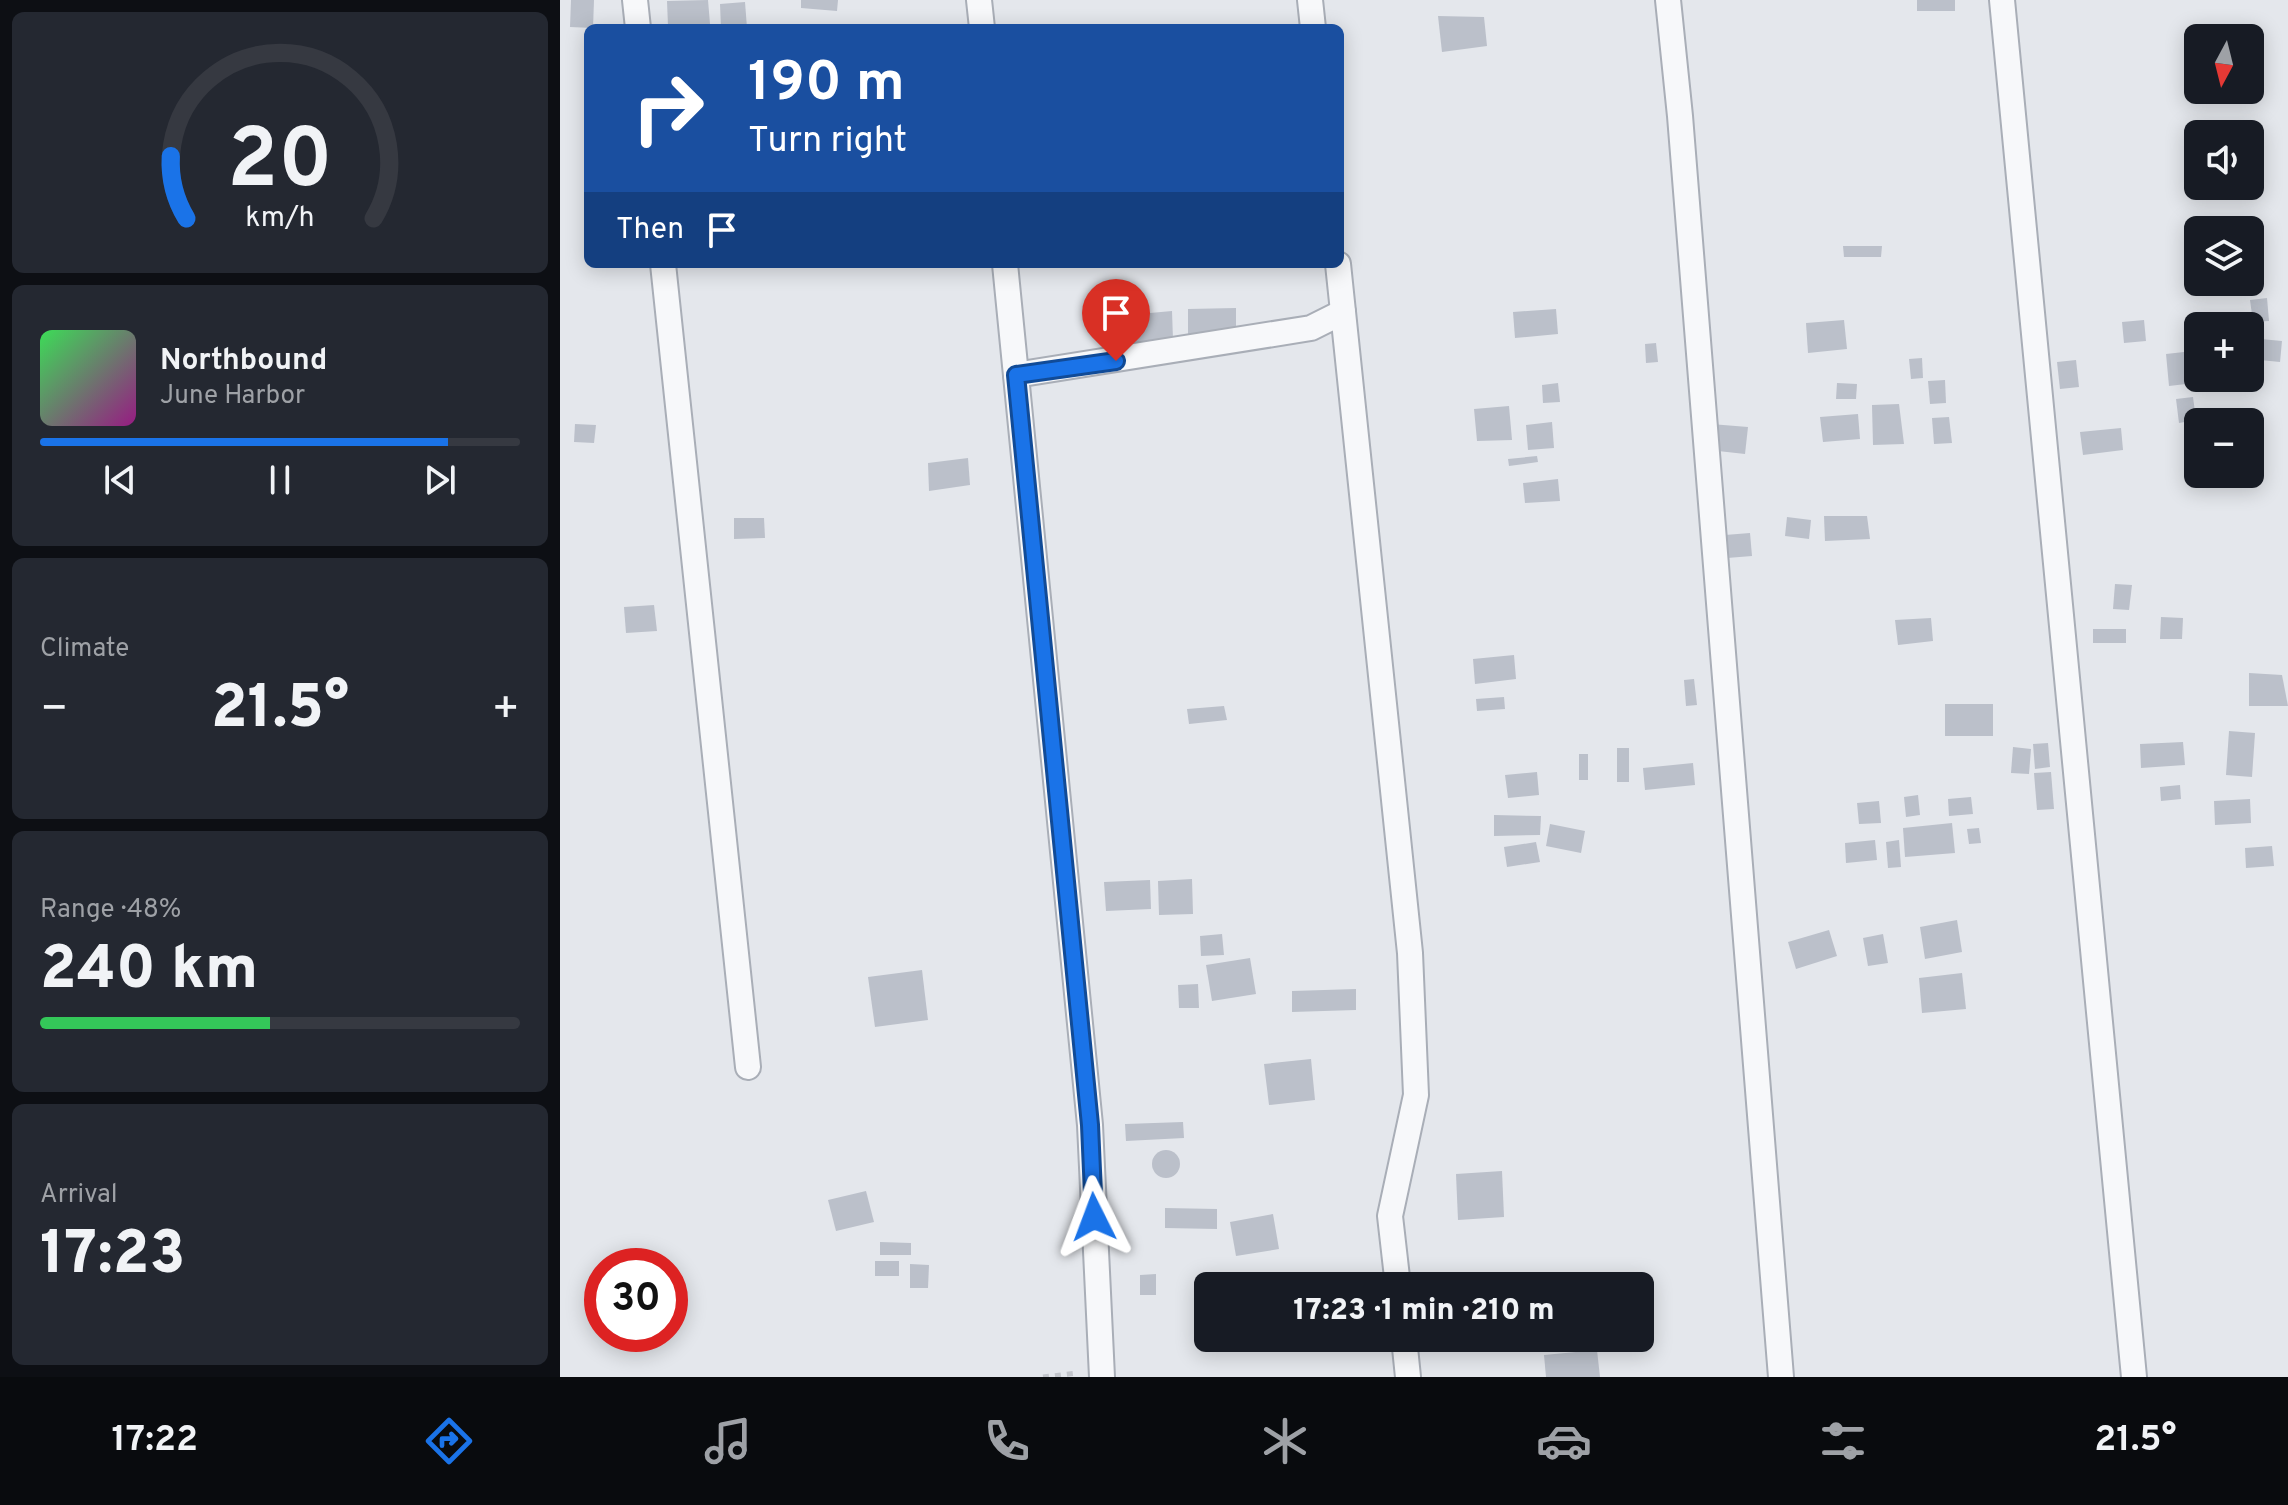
<!DOCTYPE html>
<meta charset="utf-8">
<style>
body{margin:0;font-family:Overpass,sans-serif;background:#242831;color:#f1f3f6;height:100vh;display:flex;flex-direction:column;font-size:30px;white-space:nowrap}
*{box-sizing:border-box;margin:0}
p{font-size:26px;color:#9ea1a6}
.icon{flex:none;width:44px;height:44px;fill:none;stroke:currentColor;stroke-width:2;stroke-linecap:round;stroke-linejoin:round}
.map{position:relative;flex:1;overflow:hidden}
.drawer{display:flex;flex-direction:column;gap:12px;padding:12px;background:#0d0f14;width:560px}
.drawer>*{flex:none}
.banner{position:absolute;left:24px;top:24px;width:760px;height:244px;border-radius:12px;box-shadow:0 4px 20px #0003;background:#1a4fa0;color:#fff;overflow:hidden}
.needle{width:52px;rotate:187deg}
.controls{position:absolute;left:1624px;top:24px;display:grid;gap:16px}
.controls a{display:grid;place-items:center;width:80px;height:80px;border-radius:12px;background:#171b24;box-shadow:0 4px 20px #0003;font-size:40px}
.speed{position:absolute;left:24px;top:1248px;display:flex;gap:16px;font-size:40px;font-weight:700;text-align:center}
.speed>*{display:grid;place-content:center;width:104px;height:104px;border-radius:50%;background:#171b24;box-shadow:0 4px 20px #0003;line-height:1}
.speed .limit{border:12px solid #d22;background:#fff;color:#111}
.pin{position:absolute;display:grid;place-items:center;width:68px;height:68px;color:#fff;margin:-82px -34px;border-radius:50% 50% 50% 0;rotate:-45deg;box-shadow:0 0 8px #0007}
.pin .icon{rotate:45deg}
.me{position:absolute;width:88px;margin:-44px;rotate:357deg;stroke-linejoin:round;filter:drop-shadow(0 0 6px #0008)}
.turn{display:flex;align-items:center;gap:28px;height:168px;padding:0 32px;font-size:36px}
.turn .icon{width:104px;height:104px;stroke-width:2.5}
.turn b{display:block;font-size:56px;line-height:68px}
.then{display:flex;align-items:center;height:76px;padding:0 32px;background:#0003;gap:16px;font-size:30px}
.big{font-size:60px;font-weight:800;line-height:1.1}
.drawer .tile{flex:1;display:flex;flex-direction:column;justify-content:center;gap:12px;min-width:0;padding:0 28px;border-radius:12px;background:#242831}
.drawer .dial{align-items:center;gap:0}
.dial svg{height:208px;overflow:visible;fill:none;stroke:#363941;stroke-width:7;stroke-linecap:round;text-anchor:middle}
.dial text{fill:#f1f3f6;stroke:none}
.song{display:flex;align-items:center;gap:24px}
.cover{width:96px;height:96px;border-radius:12px;background:linear-gradient(135deg,hsl(130 70% 55%),hsl(310 70% 35%))}
.played{height:8px;border-radius:4px;background:linear-gradient(90deg,#1a73e8 85%,#363941 85%)}
.keys{display:flex;justify-content:space-around;direction:ltr}
.heat{display:flex;justify-content:space-between;align-items:center;font-size:44px;direction:ltr}
.charge{height:12px;border-radius:6px;background:linear-gradient(90deg,#34c759 48%,#363941 0)}
.trip{position:absolute;left:634px;top:1272px;width:460px;height:80px;border-radius:12px;background:#171b24;box-shadow:0 4px 20px #0003;font-weight:800;line-height:80px;text-align:center}
.dock{display:flex;height:128px;justify-content:space-around;align-items:center;background:#090b0e;color:#9ea1a6}
.dock .icon{width:56px;height:56px}
.dock .on{color:#1a73e8}
.dock b{font-size:36px;color:#f1f3f6}
main{display:flex;flex:1;min-height:0}
.map>svg:first-child{display:block}
.building{fill:#bbc0ca}
.lines{fill:none;stroke-linecap:round;stroke-linejoin:round}
.street-casing{stroke:#a9aeb7;stroke-width:28}
.path{stroke:#c2c5cb;stroke-width:5;stroke-dasharray:6 6;stroke-linecap:butt}
.street{stroke:#f7f8fa;stroke-width:24}
.route-casing{stroke:#114b97;stroke-width:20}
.route{stroke:#1a73e8;stroke-width:14}
</style>
<main>
<section class="drawer">
<div class="tile dial"><svg viewBox="0 0 100 80">
<path d="M14 69A42 42 0 1 1 86 69"/>
<path d="M14 69A42 42 0 0 1 8 45" stroke="#1a73e8"/>
<text x="50" y="56" font-size="32" font-weight="700">20</text>
<text x="50" y="72" font-size="11">km/h</text>
</svg></div>
<div class="tile">
<div class="song"><i class="cover"></i><div><b>Northbound</b><p>June Harbor</p></div></div>
<div class="played"></div>
<div class="keys"><svg class="icon" aria-label="previous" viewBox="0 0 24 24"><path d="M18 5L8 12l10 7zM5 5v14"/></svg><svg class="icon" aria-label="pause" viewBox="0 0 24 24"><path d="M8 5v14M16 5v14"/></svg><svg class="icon" aria-label="next" viewBox="0 0 24 24"><path d="M6 5l10 7-10 7zM19 5v14"/></svg></div>
</div>
<div class="tile"><p>Climate</p>
<div class="heat"><a>−</a><b class="big">21.5°</b><a>+</a></div>
</div>
<div class="tile"><p>Range · 48%</p><b class="big">240 km</b><div class="charge"></div></div>
<div class="tile"><p>Arrival</p><b class="big">17:23</b></div>
</section>
<div class="map">
<svg width="1728" height="1377" viewBox="0 0 1728 1377">
<rect width="100%" height="100%" fill="#e4e7ec"/>
<g class="building">
<path d="M 11,0 L 34,0 L 33,28 L 10,27 Z"/>
<path d="M 148,0 L 150,24 L 108,26 L 107,1 Z"/>
<path d="M 241,0 L 278,0 L 277,11 L 241,8 Z"/>
<rect x="1357" y="0" width="38" height="11"/>
<path d="M 185,2 L 187,28 L 161,28 L 160,4 Z"/>
<path d="M 878,16 L 924,17 L 927,46 L 882,52 Z"/>
<path d="M 1283,246 L 1322,246 L 1321,257 L 1284,257 Z"/>
<path d="M 1707,298 L 1709,321 L 1693,322 L 1690,300 Z"/>
<path d="M 676,308 L 676,334 L 628,335 L 628,309 Z"/>
<path d="M 996,309 L 998,334 L 955,338 L 953,312 Z"/>
<path d="M 612,311 L 613,340 L 560,345 L 557,316 Z"/>
<path d="M 1284,320 L 1287,349 L 1248,353 L 1246,323 Z"/>
<path d="M 1584,320 L 1586,341 L 1564,343 L 1562,322 Z"/>
<path d="M 1690,338 L 1722,341 L 1720,362 L 1690,359 Z"/>
<path d="M 1096,343 L 1098,362 L 1086,363 L 1085,344 Z"/>
<path d="M 1624,352 L 1626,384 L 1609,386 L 1606,354 Z"/>
<path d="M 1362,358 L 1363,378 L 1351,379 L 1349,359 Z"/>
<path d="M 1516,360 L 1519,387 L 1500,389 L 1497,362 Z"/>
<path d="M 1638,378 L 1656,378 L 1657,389 L 1640,392 Z"/>
<path d="M 1385,380 L 1386,403 L 1370,404 L 1368,381 Z"/>
<path d="M 998,383 L 1000,402 L 983,403 L 982,385 Z"/>
<path d="M 1277,383 L 1297,384 L 1296,399 L 1276,399 Z"/>
<path d="M 1633,397 L 1636,420 L 1619,423 L 1616,399 Z"/>
<path d="M 1339,404 L 1344,444 L 1313,445 L 1312,405 Z"/>
<path d="M 949,406 L 952,440 L 917,441 L 914,409 Z"/>
<path d="M 1298,414 L 1300,439 L 1263,442 L 1260,417 Z"/>
<path d="M 1389,417 L 1392,443 L 1374,444 L 1372,418 Z"/>
<path d="M 992,422 L 994,448 L 968,450 L 966,425 Z"/>
<path d="M 15,424 L 36,425 L 34,443 L 14,442 Z"/>
<path d="M 1151,424 L 1188,427 L 1185,454 L 1149,450 Z"/>
<path d="M 1561,428 L 1563,450 L 1523,455 L 1520,432 Z"/>
<path d="M 977,456 L 978,462 L 949,466 L 948,459 Z"/>
<path d="M 408,458 L 410,485 L 369,491 L 368,463 Z"/>
<path d="M 998,479 L 1000,501 L 965,503 L 963,483 Z"/>
<path d="M 1264,516 L 1307,516 L 1310,539 L 1265,541 Z"/>
<path d="M 1227,517 L 1251,520 L 1249,539 L 1225,536 Z"/>
<path d="M 174,518 L 204,518 L 205,538 L 174,539 Z"/>
<path d="M 1190,533 L 1192,556 L 1167,558 L 1165,535 Z"/>
<path d="M 1555,584 L 1572,585 L 1569,610 L 1553,609 Z"/>
<path d="M 94,605 L 97,631 L 66,633 L 64,607 Z"/>
<path d="M 1601,617 L 1623,618 L 1622,639 L 1600,639 Z"/>
<path d="M 1371,618 L 1373,641 L 1338,645 L 1335,620 Z"/>
<rect x="1533" y="629" width="33" height="14"/>
<path d="M 954,655 L 956,679 L 915,684 L 913,659 Z"/>
<path d="M 1689,673 L 1722,675 L 1728,706 L 1689,706 Z"/>
<path d="M 1134,679 L 1137,705 L 1126,706 L 1124,680 Z"/>
<path d="M 944,697 L 945,709 L 917,711 L 916,699 Z"/>
<rect x="1385" y="704" width="48" height="32"/>
<path d="M 664,706 L 667,720 L 629,724 L 627,709 Z"/>
<path d="M 1669,731 L 1695,733 L 1692,777 L 1666,775 Z"/>
<path d="M 1623,742 L 1625,765 L 1581,768 L 1580,744 Z"/>
<path d="M 1488,743 L 1490,767 L 1475,769 L 1473,744 Z"/>
<path d="M 1453,747 L 1471,749 L 1469,774 L 1451,773 Z"/>
<rect x="1057" y="748" width="12" height="34"/>
<rect x="1019" y="754" width="9" height="26"/>
<path d="M 1133,763 L 1135,785 L 1085,790 L 1083,768 Z"/>
<path d="M 977,772 L 979,795 L 948,798 L 945,775 Z"/>
<path d="M 1491,772 L 1494,809 L 1477,810 L 1474,773 Z"/>
<path d="M 1620,785 L 1621,799 L 1601,801 L 1600,787 Z"/>
<path d="M 1358,795 L 1360,815 L 1346,817 L 1344,797 Z"/>
<path d="M 1411,797 L 1413,814 L 1389,816 L 1388,799 Z"/>
<path d="M 1690,799 L 1691,823 L 1655,825 L 1654,801 Z"/>
<path d="M 1319,801 L 1321,823 L 1299,824 L 1297,803 Z"/>
<path d="M 934,815 L 981,816 L 980,835 L 934,836 Z"/>
<path d="M 1392,823 L 1395,853 L 1345,857 L 1343,828 Z"/>
<path d="M 990,824 L 1025,831 L 1021,853 L 986,846 Z"/>
<path d="M 1419,828 L 1421,843 L 1409,844 L 1407,829 Z"/>
<path d="M 1315,840 L 1317,860 L 1286,863 L 1285,843 Z"/>
<path d="M 1339,840 L 1341,867 L 1328,868 L 1326,842 Z"/>
<path d="M 976,842 L 980,862 L 947,867 L 944,847 Z"/>
<path d="M 1712,846 L 1714,866 L 1686,868 L 1685,848 Z"/>
<path d="M 632,879 L 633,914 L 599,915 L 598,881 Z"/>
<path d="M 590,880 L 591,909 L 546,911 L 544,882 Z"/>
<path d="M 1397,920 L 1402,952 L 1365,959 L 1360,927 Z"/>
<path d="M 1269,930 L 1277,956 L 1236,969 L 1228,942 Z"/>
<path d="M 662,934 L 664,955 L 641,956 L 640,936 Z"/>
<path d="M 1323,934 L 1328,963 L 1308,966 L 1303,938 Z"/>
<path d="M 690,958 L 696,994 L 652,1001 L 646,965 Z"/>
<path d="M 362,970 L 368,1020 L 315,1027 L 308,977 Z"/>
<path d="M 1402,973 L 1406,1009 L 1362,1013 L 1359,978 Z"/>
<path d="M 638,984 L 639,1008 L 619,1008 L 618,985 Z"/>
<path d="M 796,989 L 796,1010 L 732,1012 L 732,991 Z"/>
<path d="M 751,1059 L 755,1100 L 709,1105 L 704,1064 Z"/>
<path d="M 623,1122 L 624,1138 L 566,1141 L 565,1124 Z"/>
<circle cx="606" cy="1164" r="14"/>
<path d="M 942,1171 L 944,1217 L 898,1220 L 896,1174 Z"/>
<path d="M 306,1191 L 314,1222 L 276,1231 L 268,1200 Z"/>
<path d="M 605,1208 L 657,1209 L 657,1229 L 605,1228 Z"/>
<path d="M 713,1214 L 719,1249 L 676,1256 L 670,1222 Z"/>
<path d="M 320,1242 L 351,1243 L 351,1255 L 320,1255 Z"/>
<rect x="315" y="1261" width="24" height="15"/>
<path d="M 350,1264 L 369,1265 L 368,1288 L 350,1288 Z"/>
<path d="M 596,1274 L 596,1295 L 580,1295 L 580,1275 Z"/>
<path d="M 1037,1350 L 1040,1377 L 986,1377 L 984,1355 Z"/>
</g>
<g class="lines">
<defs>
<g id="street">
<path d="M 75,0 L 78,28"/>
<path d="M 419,0 L 422,28"/>
<path d="M 750,0 L 753,28"/>
<path d="M 1108,0 L 1120,116 L 1221,1377"/>
<path d="M 1442,0 L 1574,1377"/>
<path d="M 103,264 L 188,1067"/>
<path d="M 445,264 L 530,1125 L 542,1377"/>
<path d="M 778,264 L 850,953 L 856,1095 L 830,1216 L 838,1286"/>
<path d="M 456,375 L 751,328 L 783,312"/>
<path d="M 844,1338 L 848,1377"/>
</g>
</defs>
<use href="#street" class="street-casing"/>
<path class="path" d="M 483,1377 L 518,1373"/>
<use href="#street" class="street"/>
</g>
<g class="lines">
<defs>
<path id="route" d="M 534,1217 L 530,1125 L 456,375 L 556,361"/>
</defs>
<use href="#route" class="route-casing"/>
<use href="#route" class="route"/>
</g>
</svg>
<div class="controls">
<a><svg class="needle" viewBox="-14 -14 28 28"><path d="M0-13l5 13h-10z" fill="#e53935"/><path d="M0 13l5-13h-10z" fill="#9ea1a6"/></svg></a>
<a><svg class="icon" aria-label="sound" viewBox="0 0 24 24"><path d="M4 9h4l5-4v14l-5-4H4zM17 9q2 3 0 6"/></svg></a>
<a><svg class="icon" aria-label="layers" viewBox="0 0 24 24"><path d="M12 4l9 5-9 5-9-5zM3 14l9 5 9-5"/></svg></a>
<a>+</a>
<a>−</a>
</div>
<div class="speed"><div class="limit">30</div></div>
<div class="pin" style="left:556px;top:361px;background:#d93025"><svg class="icon" aria-label="arrive" viewBox="0 0 24 24"><path d="M6 21V4h12l-3 4 3 4H6"/></svg></div>
<svg class="me" style="left:534px;top:1217px" viewBox="-20 -20 40 40"><path d="M0-17L14 15 0 8-14 15z" fill="#1a73e8" stroke="#fff" stroke-width="4"/></svg>
<div class="trip">17:23 · 1 min · 210 m</div>
<div class="banner">
<div class="turn"><svg class="icon" aria-label="right" viewBox="0 0 24 24"><path d="M7 20v-9h11M14 6l5 5-5 5"/></svg><div><b>190 m</b>Turn right</div></div>
<div class="then">Then<svg class="icon" aria-label="arrive" viewBox="0 0 24 24"><path d="M6 21V4h12l-3 4 3 4H6"/></svg></div>
</div>
</div>
</main>
<nav class="dock">
<b>17:22</b>
<svg class="icon on" aria-label="directions" viewBox="0 0 24 24"><path d="M12 3l9 9-9 9-9-9zM9 14v-3h6M13 9l2 2-2 2"/></svg>
<svg class="icon" aria-label="music" viewBox="0 0 24 24"><path d="M9 18V5l10-2v13"/><circle cx="6" cy="18" r="3"/><circle cx="16" cy="16" r="3"/></svg>
<svg class="icon" aria-label="phone" viewBox="0 0 24 24"><path d="M5 4h4l2 5-3 2q2 4 5 5l2-3 5 2v4C11 20 4 13 5 4z"/></svg>
<svg class="icon" aria-label="climate" viewBox="0 0 24 24"><path d="M12 3v18M4 7l16 10M4 17L20 7"/></svg>
<svg class="icon" aria-label="car" viewBox="0 0 24 24"><path d="M5 17H2v-5l4-1 3-4h7l3 4 3 1v5h-3M9 17h6M6 11h13"/><circle cx="7" cy="17" r="2"/><circle cx="17" cy="17" r="2"/></svg>
<svg class="icon" aria-label="filters" viewBox="0 0 24 24"><path d="M4 7h16M4 17h16"/><circle cx="9" cy="7" r="2"/><circle cx="15" cy="17" r="2"/></svg>
<b>21.5°</b>
</nav>
